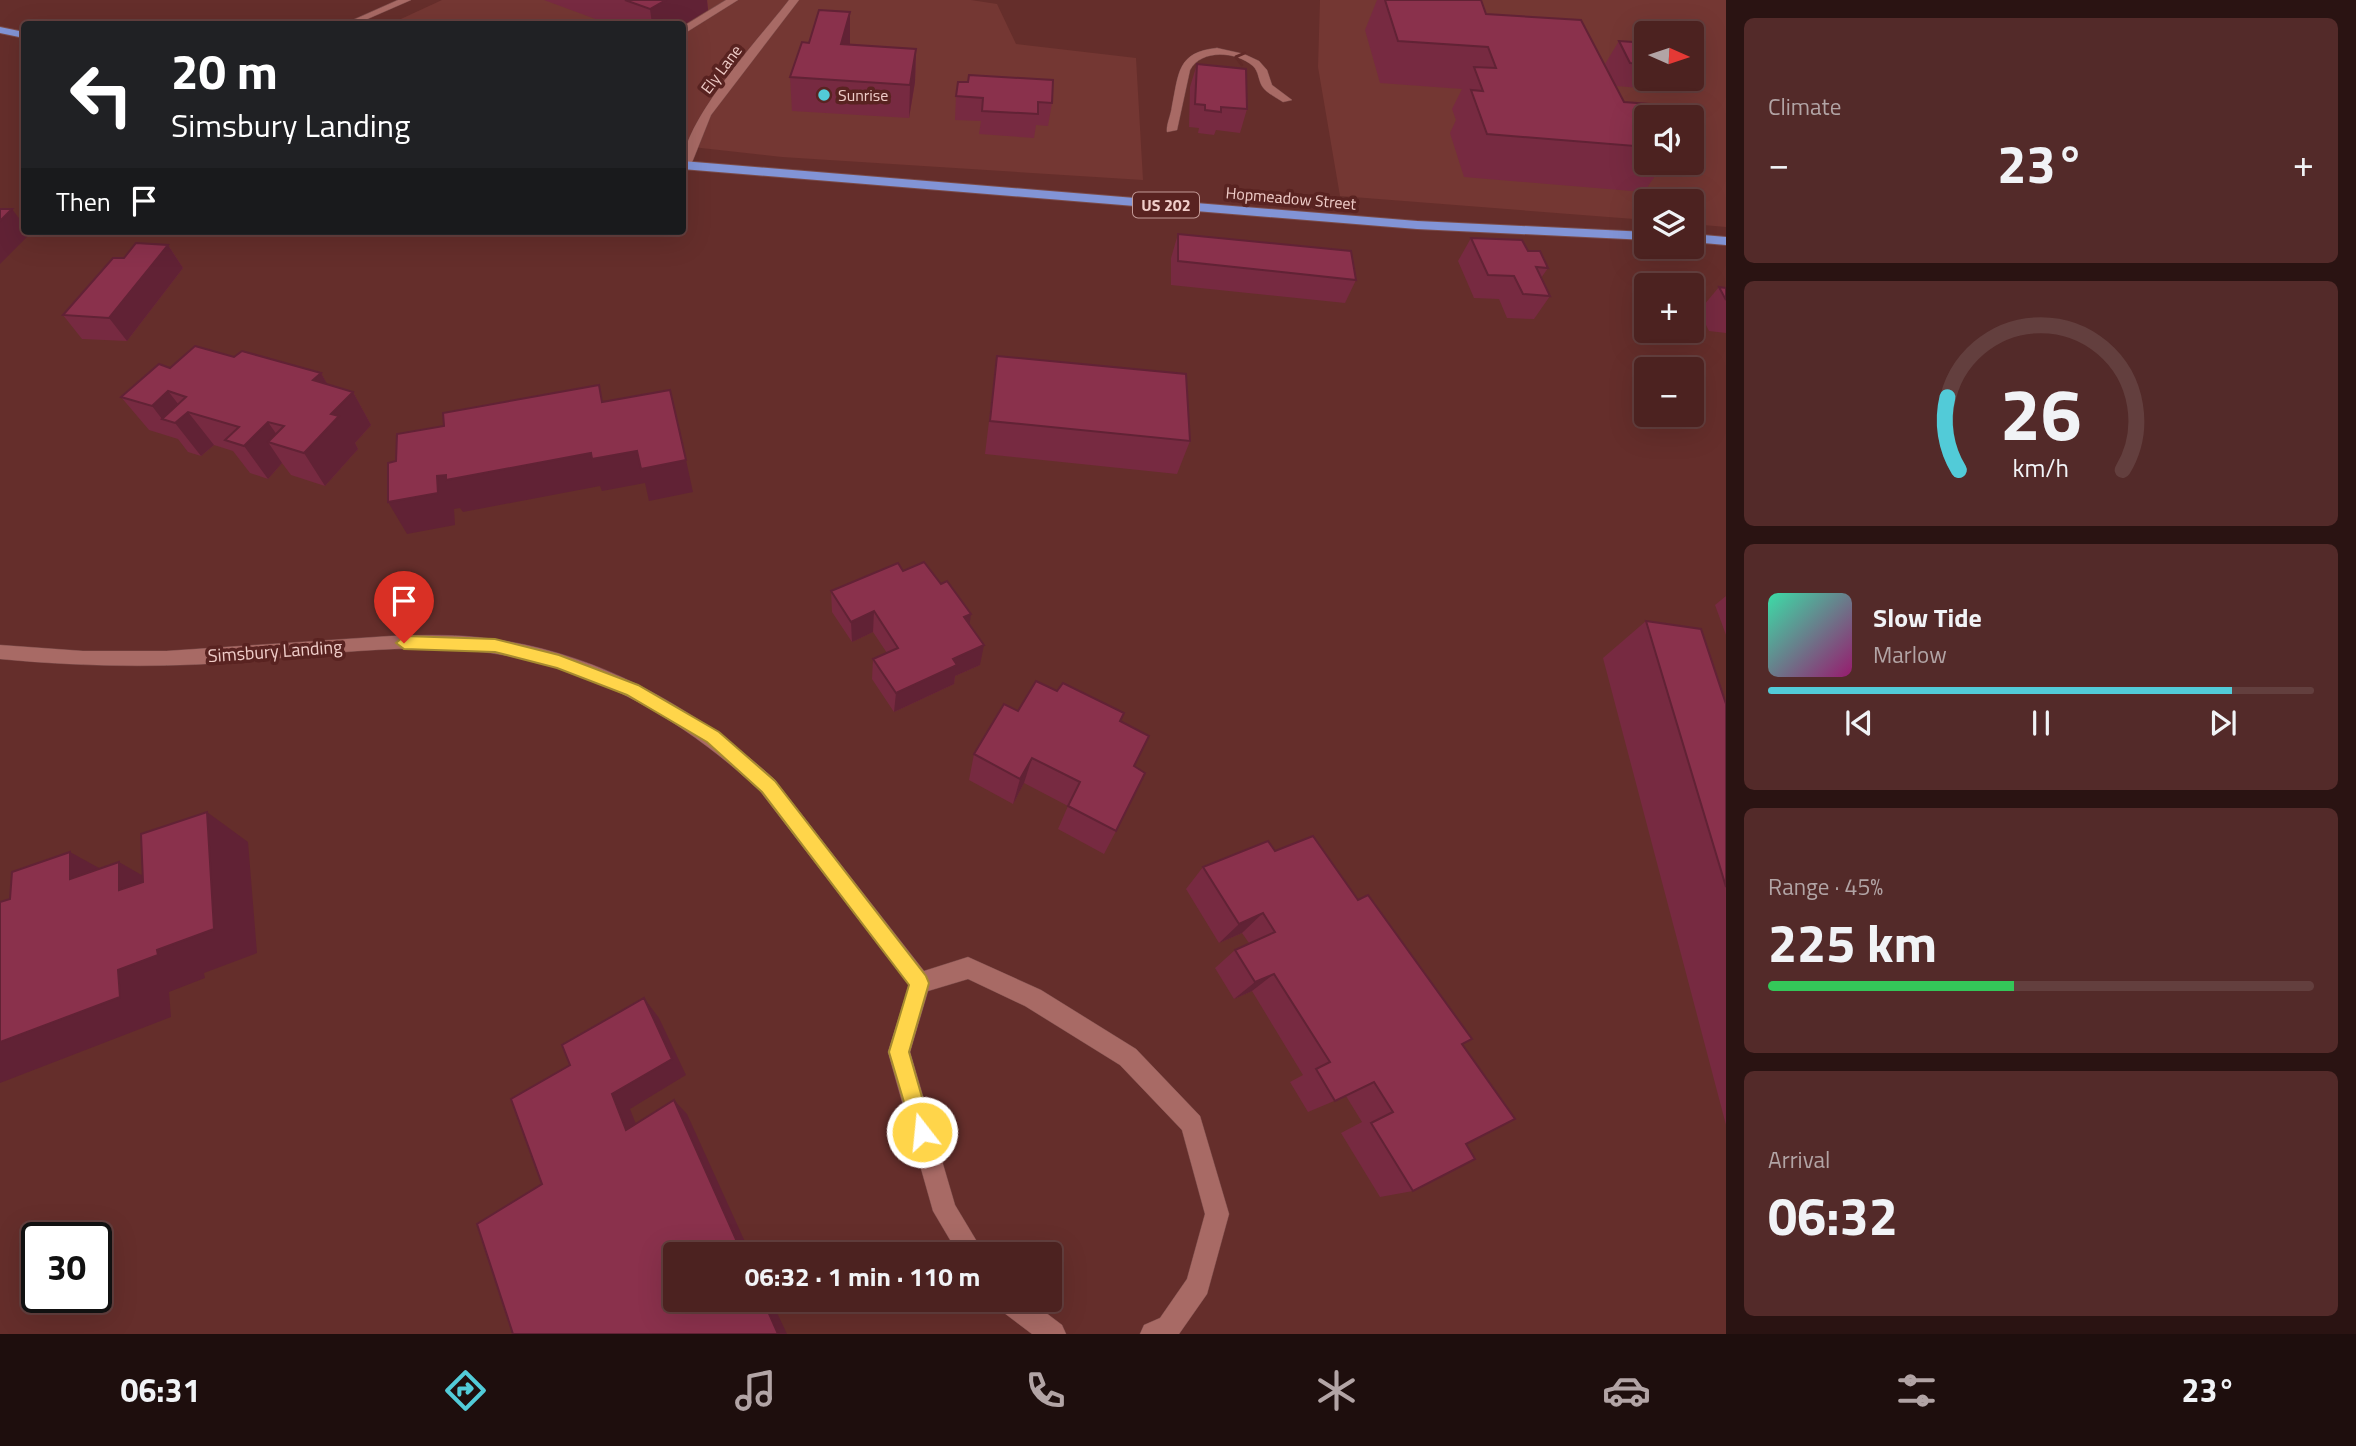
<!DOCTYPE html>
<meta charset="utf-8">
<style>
body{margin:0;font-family:"Titillium Web",sans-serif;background:#532a29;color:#f1f3f6;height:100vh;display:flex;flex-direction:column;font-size:26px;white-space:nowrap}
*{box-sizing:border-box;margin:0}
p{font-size:23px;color:#b2a4a5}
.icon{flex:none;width:38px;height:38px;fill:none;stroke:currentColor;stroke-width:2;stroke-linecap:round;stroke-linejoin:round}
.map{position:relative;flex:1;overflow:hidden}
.sheet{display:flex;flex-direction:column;gap:18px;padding:18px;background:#2a1312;width:630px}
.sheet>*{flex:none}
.top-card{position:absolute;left:21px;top:21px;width:665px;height:214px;border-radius:7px;box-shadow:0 7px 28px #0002,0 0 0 2px #633f3e;background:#202124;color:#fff;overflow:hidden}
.needle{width:46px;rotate:93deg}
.controls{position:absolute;left:1634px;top:21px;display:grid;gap:14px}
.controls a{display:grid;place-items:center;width:70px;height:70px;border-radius:7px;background:#4c2220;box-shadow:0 7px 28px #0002,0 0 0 2px #633f3e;font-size:35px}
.speed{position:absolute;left:21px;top:1222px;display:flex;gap:14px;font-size:35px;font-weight:700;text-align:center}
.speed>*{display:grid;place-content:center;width:91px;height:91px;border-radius:50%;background:#4c2220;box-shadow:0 7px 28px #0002,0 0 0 2px #633f3e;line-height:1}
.speed .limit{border:4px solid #111;border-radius:10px;background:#fff;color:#111}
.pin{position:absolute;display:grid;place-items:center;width:60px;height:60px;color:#fff;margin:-72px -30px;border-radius:50% 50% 50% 0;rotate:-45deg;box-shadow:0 0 7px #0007}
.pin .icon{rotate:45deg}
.me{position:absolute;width:77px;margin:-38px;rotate:344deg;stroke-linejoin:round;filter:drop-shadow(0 0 5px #0008)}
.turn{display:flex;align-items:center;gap:24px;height:147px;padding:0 35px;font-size:32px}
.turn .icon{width:91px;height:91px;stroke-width:2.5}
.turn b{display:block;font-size:49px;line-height:60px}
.then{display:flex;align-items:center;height:66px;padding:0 35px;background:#0003;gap:14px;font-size:26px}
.big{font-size:52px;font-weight:700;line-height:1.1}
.sheet .card{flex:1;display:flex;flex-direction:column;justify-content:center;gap:10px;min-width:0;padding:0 24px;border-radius:10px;background:#532a29}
.sheet .dial{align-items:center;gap:0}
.dial svg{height:182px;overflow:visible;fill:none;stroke:#633f3e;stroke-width:7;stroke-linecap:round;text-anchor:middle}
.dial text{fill:#f1f3f6;stroke:none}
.song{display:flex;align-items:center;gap:21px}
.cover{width:84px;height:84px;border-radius:10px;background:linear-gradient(135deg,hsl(160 70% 55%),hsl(320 70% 35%))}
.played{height:7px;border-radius:4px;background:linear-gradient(90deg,#52cbd8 85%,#633f3e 85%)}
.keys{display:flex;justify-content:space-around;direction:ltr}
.heat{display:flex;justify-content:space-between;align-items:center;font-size:38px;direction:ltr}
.charge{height:10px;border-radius:5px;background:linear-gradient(90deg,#34c759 45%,#633f3e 0)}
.trip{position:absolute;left:663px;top:1242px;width:399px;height:70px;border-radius:7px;background:#4c2220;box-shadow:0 7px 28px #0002,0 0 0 2px #633f3e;font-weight:700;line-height:70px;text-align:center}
.tab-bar{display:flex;height:112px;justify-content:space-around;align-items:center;background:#1e0e0d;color:#b2a4a5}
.tab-bar .icon{width:49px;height:49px}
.tab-bar .current{color:#52cbd8}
.tab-bar b{font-size:32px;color:#f1f3f6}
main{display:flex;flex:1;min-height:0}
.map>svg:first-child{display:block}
.built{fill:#743733;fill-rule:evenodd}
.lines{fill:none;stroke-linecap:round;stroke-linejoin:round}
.service-casing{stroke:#7a4b49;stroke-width:1}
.minor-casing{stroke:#7a4b49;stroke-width:1}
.tertiary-casing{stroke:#7a4b49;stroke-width:1}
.trunk-casing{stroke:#7a4b49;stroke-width:2}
.service{fill:#a86a65;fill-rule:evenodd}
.minor{fill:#a86a65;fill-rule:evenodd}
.tertiary{fill:#a86a65;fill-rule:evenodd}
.trunk{fill:#8294d6;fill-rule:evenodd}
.wall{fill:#772a41}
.shaded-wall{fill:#612235}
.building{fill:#8a314c;stroke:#612235;stroke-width:2}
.oneway{stroke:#612a28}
.route{fill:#ffd54a;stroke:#a68a30;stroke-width:2}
.poi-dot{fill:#52cbd8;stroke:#592321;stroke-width:2.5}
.labels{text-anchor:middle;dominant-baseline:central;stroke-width:7;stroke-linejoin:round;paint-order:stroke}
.far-street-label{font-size:16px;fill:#f0cdc9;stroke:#592321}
.far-poi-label{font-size:16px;fill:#f0cdc9;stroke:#592321;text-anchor:start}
.shield{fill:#592321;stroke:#c39a97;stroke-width:2}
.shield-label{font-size:16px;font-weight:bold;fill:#f0cdc9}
.street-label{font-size:18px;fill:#f0cdc9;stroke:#592321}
</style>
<main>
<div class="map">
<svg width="1726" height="1334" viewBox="0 0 1726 1334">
<rect width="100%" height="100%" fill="#652e2b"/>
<g class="built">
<path d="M 442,0 L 971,0 L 997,4 L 1016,44 L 1136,58 L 1143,180 L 782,157 L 683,146 L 682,24 L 390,24 Z"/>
<path d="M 1320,0 L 1726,0 L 1726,227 L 1692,224 L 1692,201 L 1647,201 L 1647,220 L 1340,196 L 1318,67 ZM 1647,33 L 1692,33 L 1692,79 L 1647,79 ZM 1647,117 L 1692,117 L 1692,163 L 1647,163 Z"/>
</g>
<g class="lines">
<defs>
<g id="service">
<path d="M 726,0 L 738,0 L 682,35 L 682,27 Z"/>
<path d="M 1217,48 L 1244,54 L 1259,61 L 1267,70 L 1272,85 L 1292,100 L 1283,102 C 1277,98 1265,92 1262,86 C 1258,79 1259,72 1253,66 C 1236,51 1201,49 1190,70 L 1177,130 L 1167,132 C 1166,125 1171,115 1172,106 C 1179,73 1177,52 1217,48 Z"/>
</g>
<g id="minor">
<path d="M 398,0 L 411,0 L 356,24 L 344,24 Z"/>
<path d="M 391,636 C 425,635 459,634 492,639 C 598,653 696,708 774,779 L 924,971 L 968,957 L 1041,990 L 1136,1049 L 1200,1116 L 1229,1214 L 1207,1294 L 1179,1334 L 1140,1334 L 1144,1325 L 1160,1318 L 1187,1279 L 1205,1214 L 1182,1130 L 1120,1065 L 1025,1006 L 968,979 L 928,991 L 910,1052 L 955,1205 L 985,1255 L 959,1255 L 933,1211 L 888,1052 L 909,985 L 760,791 C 695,730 616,680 528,660 C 428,636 323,656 222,663 C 148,668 74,666 0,659 L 0,645 L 83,651 L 166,651 Z"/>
<path d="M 996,1300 L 1029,1300 L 1062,1325 L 1066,1334 L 1032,1334 L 999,1309 Z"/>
</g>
<path id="tertiary" d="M 789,0 L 799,0 L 711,115 L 691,165 L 682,168 C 682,121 759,39 789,0 Z"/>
<g id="trunk">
<path d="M 0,27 L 24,32 L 24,38 L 0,33 Z"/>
<path d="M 682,161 L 1417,221 L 1647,232 L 1647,240 L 1417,229 L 682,169 Z"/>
<path d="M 1692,234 L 1726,237 L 1726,245 L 1692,242 Z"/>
</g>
</defs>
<use href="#service" class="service-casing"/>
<use href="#minor" class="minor-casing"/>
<use href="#tertiary" class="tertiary-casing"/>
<use href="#trunk" class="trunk-casing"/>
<use href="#service" class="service"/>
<use href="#minor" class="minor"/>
<use href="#tertiary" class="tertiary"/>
<use href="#trunk" class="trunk"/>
</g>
<g class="wall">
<path d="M 544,0 L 707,0 L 708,10 L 682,24 L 609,24 Z"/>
<path d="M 1377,0 L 1481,0 L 1486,14 L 1647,117 L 1647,163 L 1664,163 L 1644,192 L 1464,177 L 1450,133 L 1456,120 L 1452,109 L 1462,89 L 1380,83 L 1365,30 Z"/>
<path d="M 1619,41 L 1647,43 L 1647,79 L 1687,79 L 1679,91 L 1616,86 L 1605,64 Z"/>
<path d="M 850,45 L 916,49 L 915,82 L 909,118 L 792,111 L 790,77 Z"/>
<path d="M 1197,64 L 1247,109 L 1240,133 L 1216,130 L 1214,135 L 1198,133 L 1199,128 L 1189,127 L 1190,87 Z"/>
<path d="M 956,96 L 1052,103 L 1048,126 L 1036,125 L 1034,138 L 979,134 L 981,121 L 955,120 Z"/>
<path d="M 1178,234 L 1356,280 L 1345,303 L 1171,285 L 1171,258 Z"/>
<path d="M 1471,238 L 1548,268 L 1541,278 L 1550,296 L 1534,319 L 1507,318 L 1499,299 L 1474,298 L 1458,261 Z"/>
<path d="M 168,245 L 183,268 L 127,341 L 82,339 L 63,315 L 124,258 Z"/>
<path d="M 1719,287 L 1726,288 L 1726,333 L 1709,331 L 1699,311 Z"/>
<path d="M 997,356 L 1190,441 L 1177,474 L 985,454 Z"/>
<path d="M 234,357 L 321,373 L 327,384 L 353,392 L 371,425 L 355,443 L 358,449 L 325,486 L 291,475 L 282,463 L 268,479 L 250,473 L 233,451 L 214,445 L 201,456 L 188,452 L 178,439 L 149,430 L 121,397 L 170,368 Z"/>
<path d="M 903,571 L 970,625 L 980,665 L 955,676 L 954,684 L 894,712 L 872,679 L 873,659 L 887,653 L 873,632 L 852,642 L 832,612 L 831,591 Z"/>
<path d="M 1726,596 L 1726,635 L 1715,605 Z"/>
<path d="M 1646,621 L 1726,704 L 1726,1125 L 1603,658 Z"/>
<path d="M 1018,711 L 1121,722 L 1134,766 L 1116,831 L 1104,854 L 1058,829 L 1068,806 L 1024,783 L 1013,804 L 969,780 L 974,754 Z"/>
<path d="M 1275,851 L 1358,900 L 1462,1044 L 1466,1144 L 1413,1191 L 1380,1197 L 1341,1133 L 1362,1122 L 1346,1096 L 1308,1112 L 1290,1082 L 1303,1075 L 1252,991 L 1234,999 L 1215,968 L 1235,950 L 1249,943 L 1242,933 L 1219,943 L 1186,889 L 1203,867 Z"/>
</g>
<g class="shaded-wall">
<path d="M 666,0 L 707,0 L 708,10 L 682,26 L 682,24 L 652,24 L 650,9 Z"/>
<path d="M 850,12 L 850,45 L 841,44 Z"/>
<path d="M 916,49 L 915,82 L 909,118 L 910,85 Z"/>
<path d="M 12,209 L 24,225 L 24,231 L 29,231 L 31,233 L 0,264 L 0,221 Z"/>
<path d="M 168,245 L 183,268 L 127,341 L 109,318 Z"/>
<path d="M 321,373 L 339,405 L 353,392 L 371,425 L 355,443 L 358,449 L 325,486 L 304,453 L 331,414 L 313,380 Z"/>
<path d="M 168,391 L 186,414 L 188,412 L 214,445 L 201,456 L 175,423 L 162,419 L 152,406 Z"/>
<path d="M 268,422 L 286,448 L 268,442 L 282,463 L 268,479 L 244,446 Z"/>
<path d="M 637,451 L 686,460 L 693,492 L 649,501 L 645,483 L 602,491 L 600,486 L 463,512 L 460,508 L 454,509 L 455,525 L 407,534 L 388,502 L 437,476 L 591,453 Z"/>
<path d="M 874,611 L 873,632 L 852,642 L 851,622 Z"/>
<path d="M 971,614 L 968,635 L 964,617 Z"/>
<path d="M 984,645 L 980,665 L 955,676 L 954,684 L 894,712 L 896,693 L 953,659 Z"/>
<path d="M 1032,758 L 1024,783 L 1013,804 L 1020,779 Z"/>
<path d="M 207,812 L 248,842 L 257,953 L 204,973 L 205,978 L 169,992 L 171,1017 L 0,1083 L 0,1042 L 118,970 L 157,950 Z"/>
<path d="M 70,852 L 119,879 L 119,862 L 166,889 L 167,916 L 70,879 Z"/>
<path d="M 1263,913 L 1242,933 L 1219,943 L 1239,924 Z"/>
<path d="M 1274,974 L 1252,991 L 1234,999 L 1255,982 Z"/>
<path d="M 644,998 L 659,1018 L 686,1075 L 630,1109 L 643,1142 L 626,1130 L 612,1094 Z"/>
<path d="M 674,1100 L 687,1114 L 751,1255 L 743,1255 Z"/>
<path d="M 763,1300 L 771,1300 L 787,1334 L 778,1334 Z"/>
</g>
<g class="building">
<path d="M 625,0 L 666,0 L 650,9 Z"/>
<path d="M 1385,0 L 1481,0 L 1486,14 L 1581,20 L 1624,102 L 1650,104 L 1657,117 L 1647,117 L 1647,147 L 1487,134 L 1471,90 L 1483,91 L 1474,67 L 1496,68 L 1488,47 L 1398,41 Z"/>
<path d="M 819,10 L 850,12 L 841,44 L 916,49 L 910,85 L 790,77 L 802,42 L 809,43 Z"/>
<path d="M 1619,41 L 1647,43 L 1647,64 L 1630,63 Z"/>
<path d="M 1197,64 L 1246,69 L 1247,109 L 1221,107 L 1221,112 L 1205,110 L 1205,105 L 1195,104 Z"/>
<path d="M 969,75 L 1053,80 L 1052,103 L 1038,102 L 1038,114 L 982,111 L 983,98 L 956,96 L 958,82 L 968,82 Z"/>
<path d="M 0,209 L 12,209 L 0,221 Z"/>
<path d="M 1178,234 L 1351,251 L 1356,280 L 1178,261 Z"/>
<path d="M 1471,238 L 1522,240 L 1528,251 L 1540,251 L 1548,268 L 1536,267 L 1550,296 L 1523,294 L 1514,276 L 1488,275 Z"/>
<path d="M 136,243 L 168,245 L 109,318 L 63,315 L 113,258 L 124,258 Z"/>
<path d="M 1719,287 L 1726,288 L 1726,300 Z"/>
<path d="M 195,346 L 234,357 L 242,351 L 321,373 L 313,380 L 353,392 L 331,414 L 339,416 L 304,453 L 268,442 L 284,426 L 268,422 L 244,446 L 225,440 L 239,427 L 188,412 L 175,423 L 162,419 L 186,397 L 168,391 L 152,406 L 121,397 L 159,364 L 170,368 Z"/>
<path d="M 997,356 L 1186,374 L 1190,441 L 990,421 Z"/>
<path d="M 599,385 L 602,402 L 670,390 L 686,460 L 641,469 L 637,451 L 592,459 L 591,453 L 446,480 L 446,475 L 437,476 L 438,493 L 388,502 L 388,463 L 396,461 L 397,434 L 444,426 L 443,413 Z"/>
<path d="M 924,562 L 941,584 L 947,581 L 971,614 L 964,617 L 984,645 L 953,659 L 957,665 L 896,693 L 873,659 L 898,648 L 874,611 L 851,622 L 831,591 L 898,563 L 903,571 Z"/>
<path d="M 1646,621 L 1701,629 L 1726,704 L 1726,887 Z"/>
<path d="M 1036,681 L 1057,691 L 1063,683 L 1124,713 L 1120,721 L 1149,736 L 1134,766 L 1145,773 L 1116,831 L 1068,806 L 1080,782 L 1032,758 L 1020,779 L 974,754 L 1004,704 L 1018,711 Z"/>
<path d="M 207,812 L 214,929 L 157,950 L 158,955 L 118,970 L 120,997 L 0,1042 L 0,902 L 10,899 L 12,872 L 70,852 L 70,879 L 119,862 L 119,890 L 143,882 L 141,834 Z"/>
<path d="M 1313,836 L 1358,900 L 1368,895 L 1472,1039 L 1462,1044 L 1515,1119 L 1466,1144 L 1475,1159 L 1413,1191 L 1371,1123 L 1393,1112 L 1374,1082 L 1335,1101 L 1316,1069 L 1330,1062 L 1274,974 L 1255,982 L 1235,950 L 1275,932 L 1263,913 L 1239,924 L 1203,867 L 1268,841 L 1275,851 Z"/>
<path d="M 644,998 L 672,1059 L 612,1094 L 626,1130 L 674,1100 L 743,1255 L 676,1255 L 676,1300 L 763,1300 L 778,1334 L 513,1334 L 477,1224 L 542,1184 L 511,1099 L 570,1065 L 562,1045 Z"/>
</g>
<defs><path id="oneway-chevron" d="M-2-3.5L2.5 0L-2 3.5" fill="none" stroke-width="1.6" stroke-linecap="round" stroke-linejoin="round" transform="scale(1.75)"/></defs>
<use class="oneway" href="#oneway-chevron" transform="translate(1240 58) rotate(-165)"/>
<path class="route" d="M 404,636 L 495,639 L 559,655 L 638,685 L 719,732 L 775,781 L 926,976 L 929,983 L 909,1052 L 932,1132 L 929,1139 L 922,1142 L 915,1139 L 889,1052 L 909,985 L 762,792 L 707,742 L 627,695 L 557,668 L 495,652 L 404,649 L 396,643 Z"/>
<circle class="poi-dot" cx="824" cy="95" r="7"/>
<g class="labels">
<g class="far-street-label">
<text transform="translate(721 69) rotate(-53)">Ely Lane</text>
<text transform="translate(1291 198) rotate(5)">Hopmeadow Street</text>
</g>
<g class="far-poi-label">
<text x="838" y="95">Sunrise</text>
</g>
<rect class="shield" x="1133" y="192.5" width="66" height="25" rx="5"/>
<g class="shield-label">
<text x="1166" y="205">US 202</text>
</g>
<g class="street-label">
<text transform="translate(275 651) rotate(-4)">Simsbury Landing</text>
</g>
</g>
</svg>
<div class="controls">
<a><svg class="needle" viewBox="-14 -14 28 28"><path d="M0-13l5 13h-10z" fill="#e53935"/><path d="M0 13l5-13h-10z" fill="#b2a4a5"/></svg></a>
<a><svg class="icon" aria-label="sound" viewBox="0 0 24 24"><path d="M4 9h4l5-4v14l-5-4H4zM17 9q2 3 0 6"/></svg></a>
<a><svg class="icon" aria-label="layers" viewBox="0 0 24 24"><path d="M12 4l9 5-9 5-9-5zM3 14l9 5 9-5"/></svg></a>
<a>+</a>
<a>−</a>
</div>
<div class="speed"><div class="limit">30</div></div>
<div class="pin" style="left:404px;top:643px;background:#d93025"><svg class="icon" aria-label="arrive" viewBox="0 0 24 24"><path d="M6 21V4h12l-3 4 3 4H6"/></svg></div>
<svg class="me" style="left:922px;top:1132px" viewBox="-20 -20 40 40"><circle r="17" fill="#ffd54a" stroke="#fff" stroke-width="3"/><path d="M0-11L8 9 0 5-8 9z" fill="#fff"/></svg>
<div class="trip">06:32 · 1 min · 110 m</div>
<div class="top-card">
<div class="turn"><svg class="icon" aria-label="left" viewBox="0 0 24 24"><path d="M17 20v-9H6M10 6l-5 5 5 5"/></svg><div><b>20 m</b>Simsbury Landing</div></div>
<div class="then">Then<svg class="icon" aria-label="arrive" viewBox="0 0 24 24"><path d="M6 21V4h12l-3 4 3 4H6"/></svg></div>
</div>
</div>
<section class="sheet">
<div class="card"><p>Climate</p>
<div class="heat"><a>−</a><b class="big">23°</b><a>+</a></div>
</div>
<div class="card dial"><svg viewBox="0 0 100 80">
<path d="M14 69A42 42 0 1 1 86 69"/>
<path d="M14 69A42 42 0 0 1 9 37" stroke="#52cbd8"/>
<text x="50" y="56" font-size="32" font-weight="700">26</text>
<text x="50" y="72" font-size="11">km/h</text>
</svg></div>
<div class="card">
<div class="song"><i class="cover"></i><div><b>Slow Tide</b><p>Marlow</p></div></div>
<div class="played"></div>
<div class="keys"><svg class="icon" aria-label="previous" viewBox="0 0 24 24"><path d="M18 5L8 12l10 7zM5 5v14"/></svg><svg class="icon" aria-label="pause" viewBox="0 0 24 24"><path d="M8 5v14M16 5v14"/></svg><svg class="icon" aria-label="next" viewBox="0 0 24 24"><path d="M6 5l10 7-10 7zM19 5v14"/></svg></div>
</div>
<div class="card"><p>Range · 45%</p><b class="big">225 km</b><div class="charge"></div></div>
<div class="card"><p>Arrival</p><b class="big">06:32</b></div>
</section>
</main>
<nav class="tab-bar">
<b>06:31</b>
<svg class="icon current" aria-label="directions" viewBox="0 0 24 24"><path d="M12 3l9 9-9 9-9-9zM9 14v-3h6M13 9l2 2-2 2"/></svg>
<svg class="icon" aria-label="music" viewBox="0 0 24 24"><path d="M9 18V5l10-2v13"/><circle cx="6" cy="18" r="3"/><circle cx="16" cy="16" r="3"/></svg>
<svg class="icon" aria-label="phone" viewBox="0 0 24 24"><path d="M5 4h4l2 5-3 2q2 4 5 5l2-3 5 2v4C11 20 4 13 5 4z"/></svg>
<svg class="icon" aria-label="climate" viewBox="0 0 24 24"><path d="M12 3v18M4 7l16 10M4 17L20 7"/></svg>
<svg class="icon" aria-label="car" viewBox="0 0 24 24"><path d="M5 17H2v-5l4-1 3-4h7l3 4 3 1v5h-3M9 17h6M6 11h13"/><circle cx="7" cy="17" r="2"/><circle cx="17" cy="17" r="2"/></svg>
<svg class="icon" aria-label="filters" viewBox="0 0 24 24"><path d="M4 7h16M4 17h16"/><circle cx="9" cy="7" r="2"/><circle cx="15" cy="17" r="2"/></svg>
<b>23°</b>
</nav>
